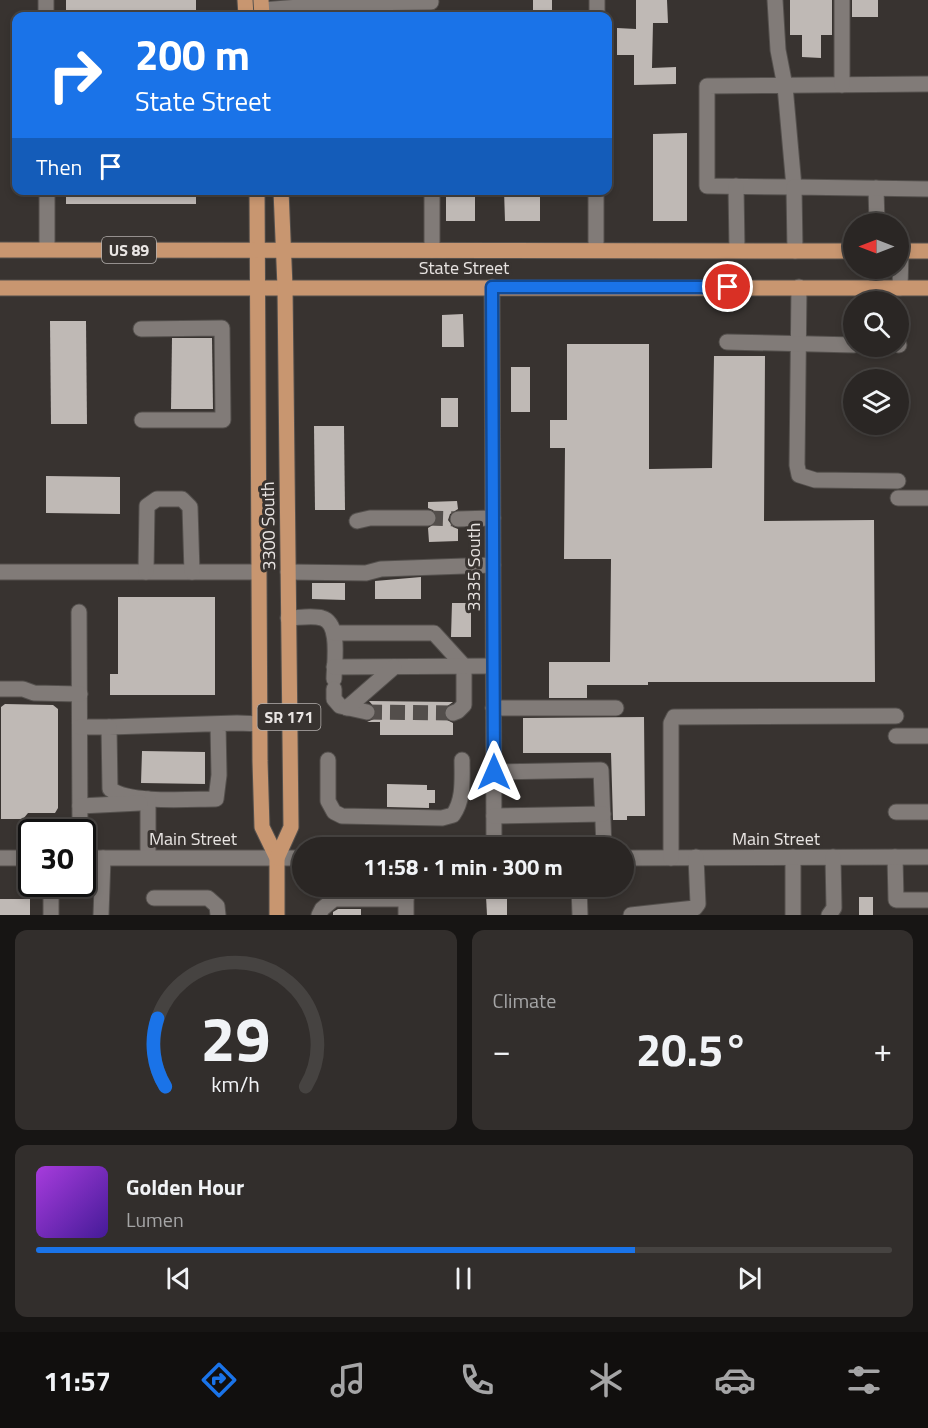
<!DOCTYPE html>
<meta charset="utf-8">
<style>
body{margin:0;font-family:"Titillium Web",sans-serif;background:#322e2c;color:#f1f3f6;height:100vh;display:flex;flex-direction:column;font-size:22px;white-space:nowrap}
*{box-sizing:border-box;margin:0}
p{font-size:20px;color:#a5a5a6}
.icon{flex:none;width:33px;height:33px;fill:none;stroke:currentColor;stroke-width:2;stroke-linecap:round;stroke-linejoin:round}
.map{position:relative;height:915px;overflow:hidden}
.details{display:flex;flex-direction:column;gap:15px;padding:15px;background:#171514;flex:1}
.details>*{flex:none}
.hud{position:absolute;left:12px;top:12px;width:600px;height:183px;border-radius:12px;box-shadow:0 3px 9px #0003,0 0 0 2px #464341;background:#1a73e8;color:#fff;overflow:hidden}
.needle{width:39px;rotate:270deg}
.tools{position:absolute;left:843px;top:213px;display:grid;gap:12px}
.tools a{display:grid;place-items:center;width:66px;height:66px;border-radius:50%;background:#2a2624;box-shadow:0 3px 9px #0003,0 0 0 2px #464341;font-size:30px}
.speed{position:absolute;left:18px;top:819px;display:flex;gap:12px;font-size:30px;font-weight:700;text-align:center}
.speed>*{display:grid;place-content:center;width:78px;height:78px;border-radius:50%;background:#2a2624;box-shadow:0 3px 9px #0003,0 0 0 2px #464341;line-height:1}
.speed .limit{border:3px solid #111;border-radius:9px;background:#fff;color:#111}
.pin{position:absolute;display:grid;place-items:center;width:51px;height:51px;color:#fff;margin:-26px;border:3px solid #fff;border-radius:50%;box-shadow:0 2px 6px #0007}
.me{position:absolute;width:66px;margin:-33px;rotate:0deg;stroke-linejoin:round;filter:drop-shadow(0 0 4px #0008)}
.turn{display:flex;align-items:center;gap:21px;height:126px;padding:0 24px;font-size:27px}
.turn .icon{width:78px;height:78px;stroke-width:2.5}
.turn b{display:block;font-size:42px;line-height:51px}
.then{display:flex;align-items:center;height:57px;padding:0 24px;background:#0003;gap:12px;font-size:22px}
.big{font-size:45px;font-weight:700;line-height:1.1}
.details .tile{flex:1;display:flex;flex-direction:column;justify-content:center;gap:9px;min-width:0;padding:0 21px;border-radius:12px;background:#322e2c}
.details .dial{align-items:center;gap:0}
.dial svg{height:156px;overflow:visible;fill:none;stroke:#464341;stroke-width:7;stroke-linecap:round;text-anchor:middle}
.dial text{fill:#f1f3f6;stroke:none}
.song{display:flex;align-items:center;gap:18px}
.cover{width:72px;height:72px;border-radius:9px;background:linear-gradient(135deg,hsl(280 70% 55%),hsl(260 70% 35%))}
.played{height:6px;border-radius:3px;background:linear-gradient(90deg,#1a73e8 70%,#464341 70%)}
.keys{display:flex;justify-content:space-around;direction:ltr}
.heat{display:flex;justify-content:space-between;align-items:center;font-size:33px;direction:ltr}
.details .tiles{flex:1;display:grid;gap:15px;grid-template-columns:1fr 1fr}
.tile:last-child{grid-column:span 2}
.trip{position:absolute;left:292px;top:837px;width:342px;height:60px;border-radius:30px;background:#2a2624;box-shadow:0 3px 9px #0003,0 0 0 2px #464341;font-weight:700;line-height:60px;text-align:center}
.menu{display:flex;height:96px;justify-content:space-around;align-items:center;background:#110f0e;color:#a5a5a6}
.menu .icon{width:42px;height:42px}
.menu .on{color:#1a73e8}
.menu b{font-size:27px;color:#f1f3f6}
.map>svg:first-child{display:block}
.building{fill:#bfb9b5}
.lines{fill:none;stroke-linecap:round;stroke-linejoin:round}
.minor-tunnel{stroke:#534e4b;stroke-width:15;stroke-dasharray:15 8;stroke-linecap:butt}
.minor-casing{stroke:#54504d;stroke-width:17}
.major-casing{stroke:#54504d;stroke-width:17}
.minor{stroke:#817b78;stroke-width:15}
.major{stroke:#c89670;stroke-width:15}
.route-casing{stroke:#114b97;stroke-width:15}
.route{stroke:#1a73e8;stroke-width:10}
.labels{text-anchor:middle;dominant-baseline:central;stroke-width:6;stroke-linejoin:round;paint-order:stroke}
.shield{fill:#383330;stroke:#b4b0ad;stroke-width:1.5}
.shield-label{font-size:16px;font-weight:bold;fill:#e9e5e3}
.street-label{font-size:18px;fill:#e9e5e3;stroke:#383330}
</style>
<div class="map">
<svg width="928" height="915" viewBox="0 0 928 915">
<rect width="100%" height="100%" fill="#383330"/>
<g class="building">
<rect x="66" y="0" width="130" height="16"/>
<rect x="533" y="0" width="19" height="16"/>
<path d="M 636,0 L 667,0 L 668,23 L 653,23 L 652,68 L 676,67 L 676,84 L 634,85 L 634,55 L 617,55 L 617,28 L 636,29 Z"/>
<path d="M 790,0 L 832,0 L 832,35 L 821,35 L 821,58 L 802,57 L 802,35 L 790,35 Z"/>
<rect x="852" y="0" width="26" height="17"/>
<path d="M 687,133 L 687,221 L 653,221 L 653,134 Z"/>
<rect x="66" y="190" width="130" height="14"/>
<rect x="446" y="190" width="29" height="31"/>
<path d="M 504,190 L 540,190 L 540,221 L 505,221 Z"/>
<path d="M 463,314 L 464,347 L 442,347 L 442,315 Z"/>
<path d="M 50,321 L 86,321 L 87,424 L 51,424 Z"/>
<path d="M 172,338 L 212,338 L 213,409 L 171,409 Z"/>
<path d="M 567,344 L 649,344 L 649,469 L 712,468 L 714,356 L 765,356 L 764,521 L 874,520 L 875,682 L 648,682 L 648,685 L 587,685 L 587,698 L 549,698 L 549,662 L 610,662 L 611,559 L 564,559 L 565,448 L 550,448 L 550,420 L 567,420 Z"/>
<rect x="511" y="367" width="19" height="45"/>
<rect x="441" y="398" width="17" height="29"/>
<path d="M 314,426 L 344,426 L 345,510 L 315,510 Z"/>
<path d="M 46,476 L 120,477 L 120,514 L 46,513 Z"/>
<path d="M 457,501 L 458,509 L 450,514 L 448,520 L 453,527 L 458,529 L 458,541 L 429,542 L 428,528 L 436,523 L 438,517 L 433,510 L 428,508 L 428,502 Z"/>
<path d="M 421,577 L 421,599 L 375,599 L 375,581 Z"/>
<path d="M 312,583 L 345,583 L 345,600 L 312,599 Z"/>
<path d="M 118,597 L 215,597 L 215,695 L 110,695 L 110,674 L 118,674 Z"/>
<path d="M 452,603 L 471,603 L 471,637 L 451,637 Z"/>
<path d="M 369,701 L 453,702 L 446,707 L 443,712 L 447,720 L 453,723 L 453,735 L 380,735 L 380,722 L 367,722 L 374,719 L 377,714 L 376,709 Z"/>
<path d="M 5,704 L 53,705 L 58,709 L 58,808 L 55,813 L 28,813 L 23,819 L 1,819 L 1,707 Z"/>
<path d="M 644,717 L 645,816 L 627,816 L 627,820 L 613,820 L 611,753 L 523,753 L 523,718 Z"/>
<path d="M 142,751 L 205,752 L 205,784 L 141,783 Z"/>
<path d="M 387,784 L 427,785 L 427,790 L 435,790 L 435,803 L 429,803 L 429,808 L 387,807 Z"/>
<path d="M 486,896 L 507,896 L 507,915 L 487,915 Z"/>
<rect x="859" y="897" width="14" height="18"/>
<rect x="0" y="899" width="30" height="16"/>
<path d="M 338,909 L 361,909 L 361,915 L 333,915 L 333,912 Z"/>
</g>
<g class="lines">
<g class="minor-tunnel">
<path d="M 428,518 L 458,519"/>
<path d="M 367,712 L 453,713"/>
</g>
<defs>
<g id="minor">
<path d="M 46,0 L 46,16"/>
<path d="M 775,0 L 778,50 L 785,86 L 794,187 L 707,186 L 707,86 C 780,86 854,85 928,84"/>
<path d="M 842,0 L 842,85"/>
<path d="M 262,10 L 348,3 L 431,2"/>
<path d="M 597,16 L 597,0"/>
<path d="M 736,186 L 737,250"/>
<path d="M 876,188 L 877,224"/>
<path d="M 47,190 L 47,249"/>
<path d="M 596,190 L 596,250"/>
<path d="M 432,250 L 432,190"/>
<path d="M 795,251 L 794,187 L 928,189"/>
<path d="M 492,287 L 494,848"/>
<path d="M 799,287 L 797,465 L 799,475 L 815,480 L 898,481"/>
<path d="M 900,288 L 901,251"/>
<path d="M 141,329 L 222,328 L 223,420 L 142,420"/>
<path d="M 727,342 L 854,345"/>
<path d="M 898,345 L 899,345"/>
<path d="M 898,498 L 928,498"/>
<path d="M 458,519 L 493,518"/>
<path d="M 357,521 L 370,518 L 428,518"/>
<path d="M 0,572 L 258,572"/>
<path d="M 146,572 L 147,506 L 157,499 L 182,499 L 190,507 L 192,572"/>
<path d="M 288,572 L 366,573 L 381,569 L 493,565"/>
<path d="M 79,612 L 80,832"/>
<path d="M 288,618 C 298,618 312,615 322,618 C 341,623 334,664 334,679"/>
<path d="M 335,633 L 434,633 L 464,666 L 464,705 L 458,711 L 453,713"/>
<path d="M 334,667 L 493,666"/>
<path d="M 0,689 L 23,689 L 34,693 L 80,694"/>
<path d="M 334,689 L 334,699 L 340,706 L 367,712"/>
<path d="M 347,708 L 394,667"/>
<path d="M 493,708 L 616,708"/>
<path d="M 218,724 L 219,775 L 216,799 C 191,799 130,804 110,789 L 109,727 L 237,723 L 260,724"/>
<path d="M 80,727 L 109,727"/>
<path d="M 896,736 L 928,736"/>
<path d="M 328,760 L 328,801 L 334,812 L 342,816 L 442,818 L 453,815 C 464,799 462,780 462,760"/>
<path d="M 493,772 L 601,770 L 604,848"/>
<path d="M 148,799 L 148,857"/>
<path d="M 80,806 L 140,803"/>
<path d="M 896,812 L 928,812"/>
<path d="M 494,816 L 603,814"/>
<path d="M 793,857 L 793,915"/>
<path d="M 895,857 L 896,900 L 928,900"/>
<path d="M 0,858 L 32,858"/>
<path d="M 82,858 L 303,858"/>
<path d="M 624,858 L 928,857"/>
<path d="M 671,858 L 671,723 L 674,717 L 896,716"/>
<path d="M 51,884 L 51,915"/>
<path d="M 579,886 L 580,915"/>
<path d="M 154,898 L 208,898 L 217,906 L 218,915"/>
<path d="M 101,915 L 103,858"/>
<path d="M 319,915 L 322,909 L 334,899 L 406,899"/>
<path d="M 406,915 L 406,886"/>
<path d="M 631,915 L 695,908 L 698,904 L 696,857"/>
<path d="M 829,915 L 834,908 L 833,857"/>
</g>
<g id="major">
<path d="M 245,0 L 246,16"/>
<path d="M 261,0 L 262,16"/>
<path d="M 257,190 L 260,761 L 262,827 L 277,858 L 277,915"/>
<path d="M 0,250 L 854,251"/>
<path d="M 898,251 L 928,251"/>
<path d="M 0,288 L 928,288"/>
<path d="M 277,858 L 291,827 L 285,287 L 281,190"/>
</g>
</defs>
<use href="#minor" class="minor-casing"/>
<use href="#major" class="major-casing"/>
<use href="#minor" class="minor"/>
<use href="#major" class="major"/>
</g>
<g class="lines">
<defs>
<path id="route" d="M 494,772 L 492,287 L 728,287"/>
</defs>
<use href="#route" class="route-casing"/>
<use href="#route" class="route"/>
</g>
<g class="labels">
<g class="shield">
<rect x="102" y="237" width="54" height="26" rx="4.5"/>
<rect x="257.5" y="704" width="63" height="26" rx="4.5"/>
</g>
<g class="shield-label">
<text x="129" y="250">US 89</text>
<text x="289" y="717">SR 171</text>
</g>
<g class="street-label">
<text x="464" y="267">State Street</text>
<text transform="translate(268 526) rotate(-91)">3300 South</text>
<text transform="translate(473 567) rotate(-90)">3335 South</text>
<text x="193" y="838">Main Street</text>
<text x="776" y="838">Main Street</text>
</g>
</g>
</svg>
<div class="tools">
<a><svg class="needle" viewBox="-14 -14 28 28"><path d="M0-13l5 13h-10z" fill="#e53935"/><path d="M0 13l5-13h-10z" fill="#a5a5a6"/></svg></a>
<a><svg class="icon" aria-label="search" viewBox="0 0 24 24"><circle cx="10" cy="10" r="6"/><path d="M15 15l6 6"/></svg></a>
<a><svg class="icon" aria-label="layers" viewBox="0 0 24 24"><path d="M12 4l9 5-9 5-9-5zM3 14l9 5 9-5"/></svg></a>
</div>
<div class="speed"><div class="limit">30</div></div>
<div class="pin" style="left:728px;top:287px;background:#d93025"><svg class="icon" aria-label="arrive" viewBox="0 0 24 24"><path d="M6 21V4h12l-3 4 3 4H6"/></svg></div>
<svg class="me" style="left:494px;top:772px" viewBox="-20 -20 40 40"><path d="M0-17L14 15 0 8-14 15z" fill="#1a73e8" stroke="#fff" stroke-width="4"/></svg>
<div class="trip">11:58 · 1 min · 300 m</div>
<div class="hud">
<div class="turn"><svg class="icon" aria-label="right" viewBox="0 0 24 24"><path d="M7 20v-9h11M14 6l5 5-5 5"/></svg><div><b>200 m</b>State Street</div></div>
<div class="then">Then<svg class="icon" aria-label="arrive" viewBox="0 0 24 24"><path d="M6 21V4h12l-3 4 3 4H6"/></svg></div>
</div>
</div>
<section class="details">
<div class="tiles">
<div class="tile dial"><svg viewBox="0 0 100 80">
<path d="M14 69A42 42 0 1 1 86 69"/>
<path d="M14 69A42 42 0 0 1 10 34" stroke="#1a73e8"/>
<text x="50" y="56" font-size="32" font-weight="700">29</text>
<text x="50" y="72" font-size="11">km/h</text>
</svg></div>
<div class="tile"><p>Climate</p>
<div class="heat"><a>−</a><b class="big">20.5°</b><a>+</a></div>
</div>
<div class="tile">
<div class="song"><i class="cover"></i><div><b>Golden Hour</b><p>Lumen</p></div></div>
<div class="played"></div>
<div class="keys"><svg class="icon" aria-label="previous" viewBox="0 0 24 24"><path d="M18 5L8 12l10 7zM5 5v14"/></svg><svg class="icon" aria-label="pause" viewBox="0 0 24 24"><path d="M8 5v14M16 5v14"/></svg><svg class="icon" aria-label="next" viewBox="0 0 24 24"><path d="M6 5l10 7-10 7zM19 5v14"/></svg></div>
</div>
</div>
</section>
<nav class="menu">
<b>11:57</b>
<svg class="icon on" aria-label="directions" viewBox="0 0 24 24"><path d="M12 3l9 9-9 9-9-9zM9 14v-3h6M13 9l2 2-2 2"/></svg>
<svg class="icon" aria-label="music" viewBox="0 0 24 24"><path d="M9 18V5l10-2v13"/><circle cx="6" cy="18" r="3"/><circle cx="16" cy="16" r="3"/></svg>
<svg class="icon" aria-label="phone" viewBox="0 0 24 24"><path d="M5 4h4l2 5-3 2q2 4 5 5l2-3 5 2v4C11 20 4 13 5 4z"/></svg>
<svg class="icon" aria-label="climate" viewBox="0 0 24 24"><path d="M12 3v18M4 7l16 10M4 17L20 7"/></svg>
<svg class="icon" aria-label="car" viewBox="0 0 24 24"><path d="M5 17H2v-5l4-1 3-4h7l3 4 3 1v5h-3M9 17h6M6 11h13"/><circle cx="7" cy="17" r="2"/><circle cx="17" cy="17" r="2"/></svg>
<svg class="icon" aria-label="filters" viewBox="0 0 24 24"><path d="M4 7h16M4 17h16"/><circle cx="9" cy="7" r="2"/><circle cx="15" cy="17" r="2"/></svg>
</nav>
